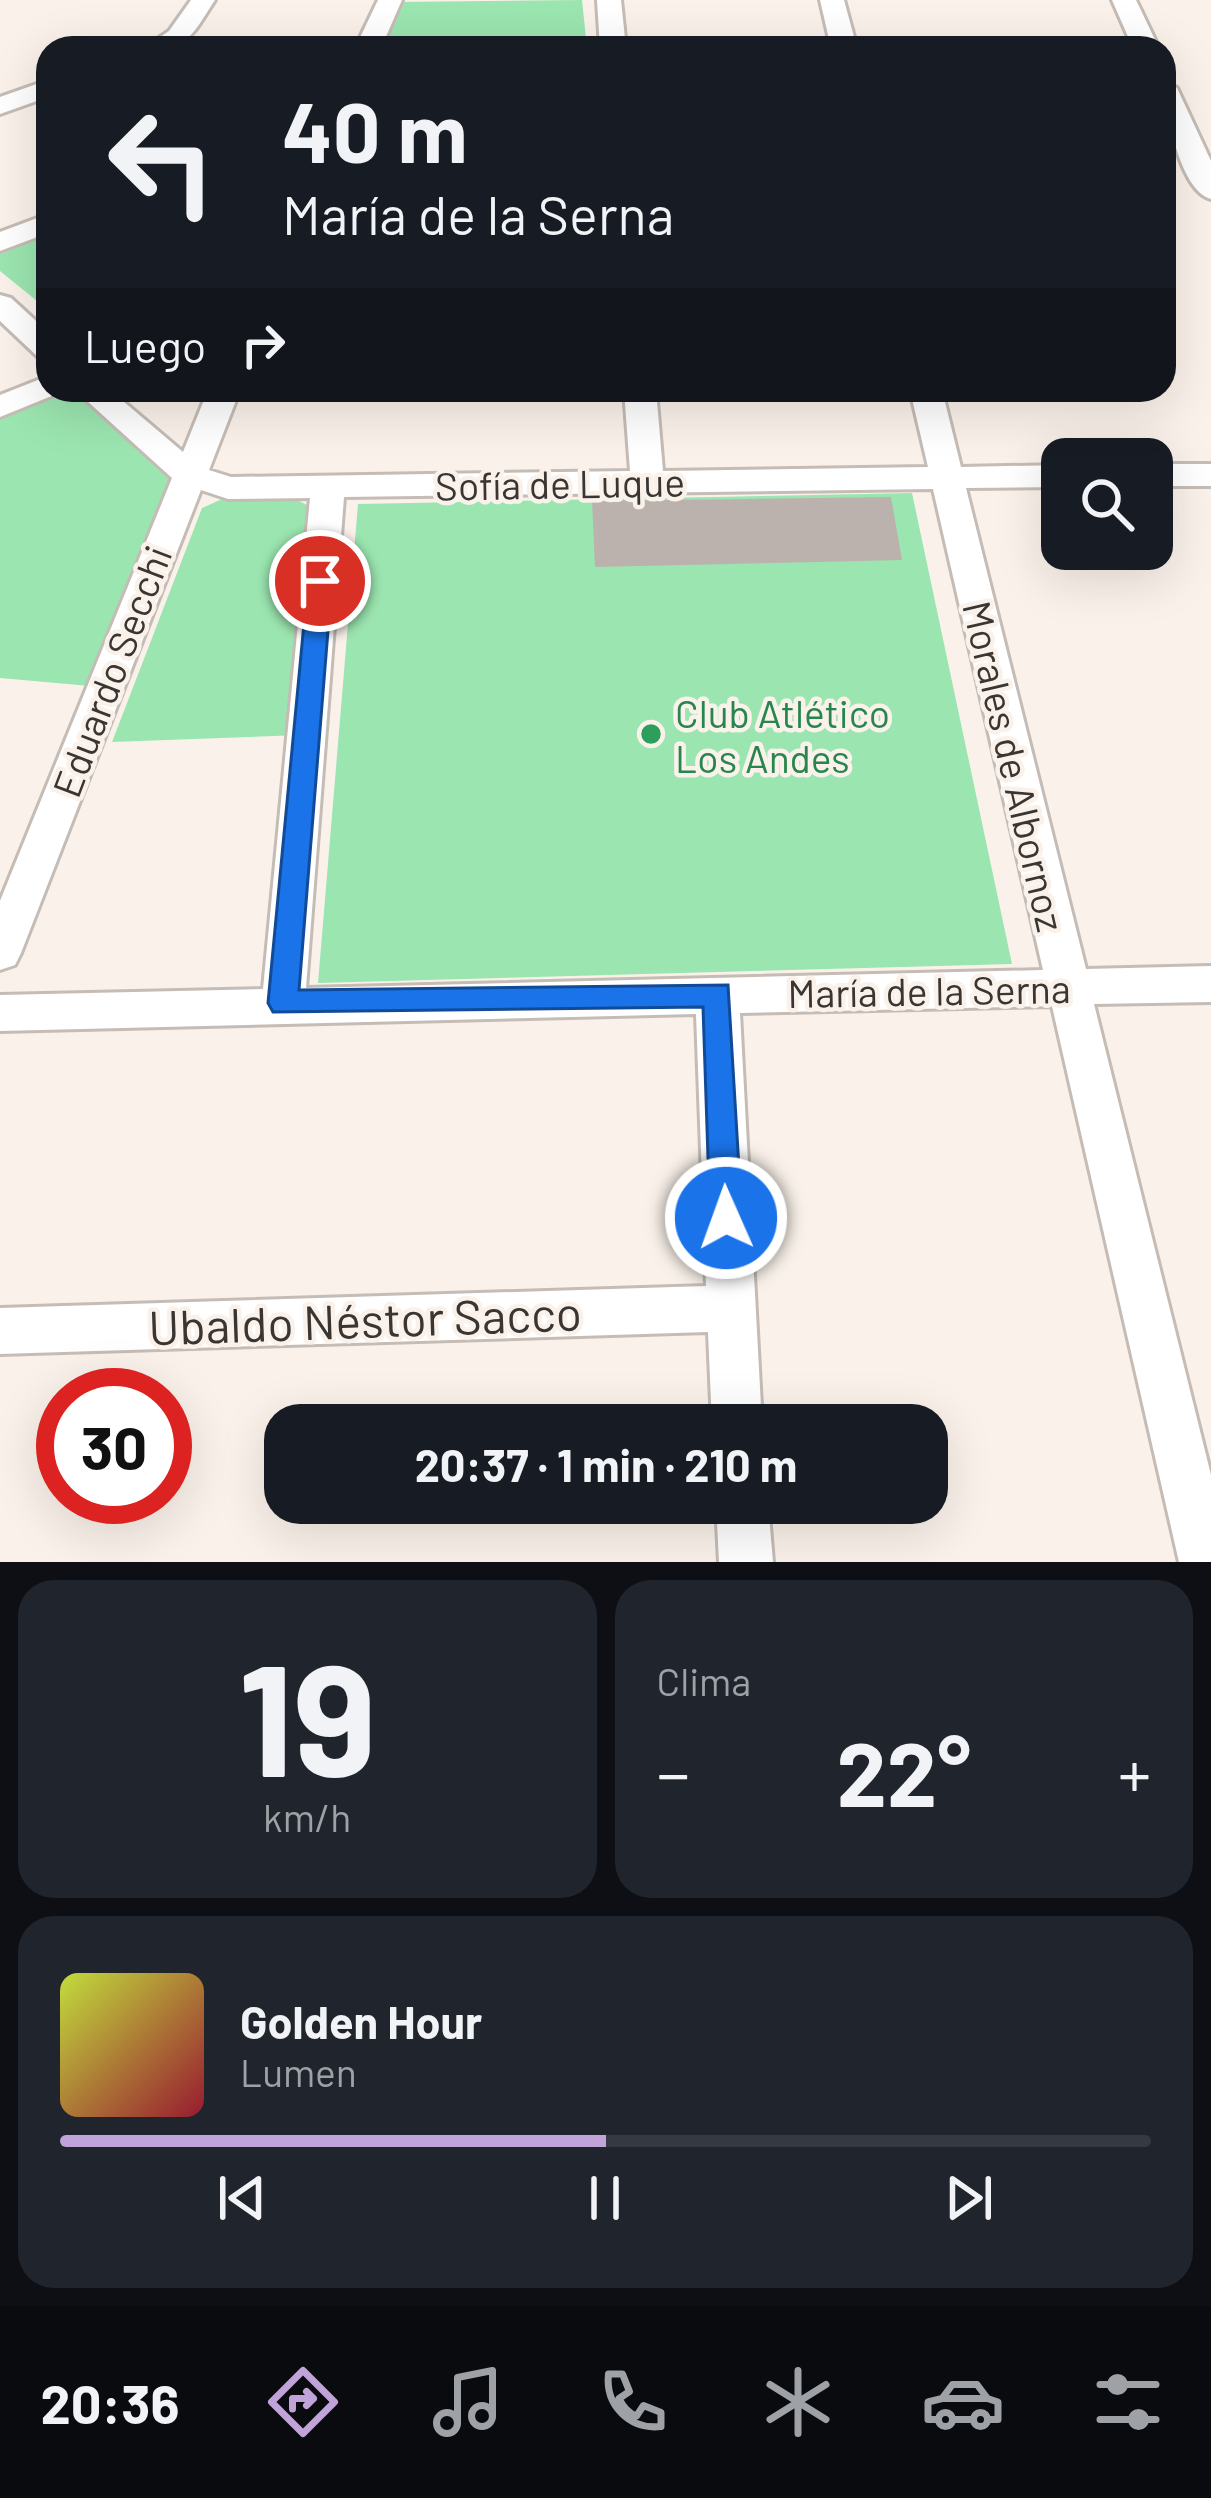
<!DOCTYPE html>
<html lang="es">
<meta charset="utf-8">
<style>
body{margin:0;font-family:Barlow,sans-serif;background:#20242c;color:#f1f3f6;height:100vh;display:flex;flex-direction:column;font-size:45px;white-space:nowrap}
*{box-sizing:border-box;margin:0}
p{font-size:39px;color:#9ea1a6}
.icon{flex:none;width:66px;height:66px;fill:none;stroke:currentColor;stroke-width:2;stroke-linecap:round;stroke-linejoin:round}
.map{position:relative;height:1562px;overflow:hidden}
.panel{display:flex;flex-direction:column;gap:18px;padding:18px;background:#0d0f14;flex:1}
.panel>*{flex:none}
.top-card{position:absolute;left:36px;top:36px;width:1140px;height:366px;border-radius:36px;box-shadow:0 12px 48px #0002;background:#171b24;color:#f1f3f6;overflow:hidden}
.tools{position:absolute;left:1041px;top:438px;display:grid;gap:24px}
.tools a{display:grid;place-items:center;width:132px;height:132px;border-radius:24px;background:#171b24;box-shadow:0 12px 48px #0002;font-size:60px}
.speed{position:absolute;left:36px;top:1368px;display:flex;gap:24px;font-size:60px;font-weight:700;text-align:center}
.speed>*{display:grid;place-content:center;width:156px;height:156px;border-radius:50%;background:#171b24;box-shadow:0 12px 48px #0002;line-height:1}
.speed .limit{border:18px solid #d22;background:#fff;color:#111}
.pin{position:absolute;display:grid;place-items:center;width:102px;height:102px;color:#fff;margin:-51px;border:6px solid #fff;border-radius:50%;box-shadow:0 3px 12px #0007}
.me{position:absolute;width:132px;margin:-66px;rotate:358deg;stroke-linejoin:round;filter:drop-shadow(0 0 9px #0008)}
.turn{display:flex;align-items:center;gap:42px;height:252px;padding:0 48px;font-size:54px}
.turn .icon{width:156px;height:156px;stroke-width:2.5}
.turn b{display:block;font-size:84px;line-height:102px}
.then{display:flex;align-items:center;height:114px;padding:0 48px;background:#0003;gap:24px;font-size:45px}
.big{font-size:90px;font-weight:700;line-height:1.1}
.panel .card{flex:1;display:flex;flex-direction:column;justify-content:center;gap:18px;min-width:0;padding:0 42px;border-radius:36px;background:#20242c}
.panel .dial{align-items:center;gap:0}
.dial b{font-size:156px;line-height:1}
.song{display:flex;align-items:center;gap:36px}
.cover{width:144px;height:144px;border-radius:18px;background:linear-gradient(135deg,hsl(70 70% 55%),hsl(350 70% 35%))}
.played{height:12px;border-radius:6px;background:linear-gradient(90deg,#c0a3d9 50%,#363941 50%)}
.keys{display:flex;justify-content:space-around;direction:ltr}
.heat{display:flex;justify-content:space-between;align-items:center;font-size:66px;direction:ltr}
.panel .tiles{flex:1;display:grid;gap:18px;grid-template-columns:1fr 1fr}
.card:last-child{grid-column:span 2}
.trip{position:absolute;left:264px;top:1404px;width:684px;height:120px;border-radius:36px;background:#171b24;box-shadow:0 12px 48px #0002;font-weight:700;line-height:120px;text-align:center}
.dock{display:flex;height:192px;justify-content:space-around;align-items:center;background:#090b0e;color:#9ea1a6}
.dock .icon{width:84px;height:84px}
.dock .on{color:#c0a3d9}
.dock b{font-size:54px;color:#f1f3f6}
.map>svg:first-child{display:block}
.green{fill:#9be5b0}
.building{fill:#bcb2ad}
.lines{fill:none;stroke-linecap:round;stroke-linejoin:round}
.minor-casing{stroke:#c5bcb5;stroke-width:6}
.minor{fill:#fff;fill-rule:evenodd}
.route{fill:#1a73e8;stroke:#114b97;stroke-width:3}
.leisure-dot{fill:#2e9e5b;stroke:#faf2ea;stroke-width:4.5}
.labels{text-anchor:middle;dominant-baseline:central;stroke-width:9;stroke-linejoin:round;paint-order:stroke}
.street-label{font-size:39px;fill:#383532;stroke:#faf2ea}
.leisure-label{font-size:39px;fill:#27864d;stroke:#faf2ea;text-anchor:start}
.near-street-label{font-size:48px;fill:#383532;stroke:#faf2ea}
</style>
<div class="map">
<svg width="1211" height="1562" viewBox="0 0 1211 1562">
<rect width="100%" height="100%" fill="#faf2ea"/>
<g class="green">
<path d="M 582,0 L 587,48 L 383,48 L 396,2 Z"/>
<path d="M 48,235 L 48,310 L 0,271 L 0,254 Z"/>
<path d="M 60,390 L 80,390 L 178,484 L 101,687 L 0,678 L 0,417 Z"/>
<path d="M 912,493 L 1012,964 L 318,983 L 358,504 Z"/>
<path d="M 222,499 L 297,500 L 321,512 L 300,735 L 112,742 L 202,508 Z"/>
</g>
<path class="building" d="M 891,497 L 902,560 L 595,567 L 592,501 Z"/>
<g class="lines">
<defs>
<g id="minor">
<path d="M 191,0 L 215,0 C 191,36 191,48 144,48 L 169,31 Z"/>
<path d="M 378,0 L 402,0 L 381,48 L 355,48 Z"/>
<path d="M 597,0 L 621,0 L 626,48 L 600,48 Z"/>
<path d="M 820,0 L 844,0 L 857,48 L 831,48 Z"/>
<path d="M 1112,0 L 1136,0 L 1159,48 L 1133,48 Z"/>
<path d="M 48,80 L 48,97 L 0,114 L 0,97 Z"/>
<path d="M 1164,80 L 1177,88 L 1211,161 L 1211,199 C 1180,192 1164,108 1164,80 Z"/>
<path d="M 48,214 L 48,233 L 0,251 L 0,232 Z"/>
<path d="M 0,295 L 11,298 L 48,332 L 48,358 L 37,356 L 0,321 Z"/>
<path d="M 48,376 L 48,390 L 59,393 L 0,417 L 0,395 Z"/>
<path d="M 75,390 L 110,390 L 183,452 L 208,390 L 240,390 L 209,470 L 231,477 L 630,471 L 624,390 L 656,390 L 663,471 L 928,467 L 910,390 L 942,390 L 961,467 L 1062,465 L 1062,487 L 966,488 L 1086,969 L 1211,966 L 1211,1002 L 1094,1004 L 1211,1475 L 1211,1562 L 1179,1562 L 1052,1006 L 740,1013 L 762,1425 L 712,1425 L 708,1332 L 0,1354 L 0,1308 L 706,1286 L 696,1014 L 0,1031 L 0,995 L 263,989 L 310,498 L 228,499 L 201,490 L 21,953 L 15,965 L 0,970 L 0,901 L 172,478 ZM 933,489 L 1043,970 L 306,988 L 344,497 Z"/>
<rect x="1152" y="464" width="59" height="22"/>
<path d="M 716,1503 L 768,1503 L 773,1562 L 719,1562 Z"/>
</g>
</defs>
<use href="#minor" class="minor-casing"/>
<use href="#minor" class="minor"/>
</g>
<path class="route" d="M 320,572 L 332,581 L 299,990 L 728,985 L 742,1218 L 738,1229 L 726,1233 L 714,1229 L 710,1218 L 703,1007 L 273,1012 L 268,1003 L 308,581 Z"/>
<circle class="leisure-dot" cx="651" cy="734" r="12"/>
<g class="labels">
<g class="street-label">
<text transform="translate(560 483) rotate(-1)">Sofía de Luque</text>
<text transform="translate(111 671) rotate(-69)">Eduardo Secchi</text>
<text transform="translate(1015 766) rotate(77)">Morales de Albornoz</text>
<text transform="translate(929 990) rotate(-1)">María de la Serna</text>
</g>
<g class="leisure-label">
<text x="675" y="712">Club Atlético<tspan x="675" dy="45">Los Andes</tspan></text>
</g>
<g class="near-street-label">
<text transform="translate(365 1319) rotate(-2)">Ubaldo Néstor Sacco</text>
</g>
</g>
</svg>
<div class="tools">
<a><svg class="icon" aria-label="search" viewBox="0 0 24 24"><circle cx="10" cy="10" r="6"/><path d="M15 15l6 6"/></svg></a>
</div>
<div class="speed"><div class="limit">30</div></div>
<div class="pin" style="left:320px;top:581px;background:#d93025"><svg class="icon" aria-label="arrive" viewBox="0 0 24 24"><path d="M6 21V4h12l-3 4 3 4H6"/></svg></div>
<svg class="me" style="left:726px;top:1218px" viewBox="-20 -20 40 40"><circle r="17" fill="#1a73e8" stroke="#fff" stroke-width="3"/><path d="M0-11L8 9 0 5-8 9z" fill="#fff"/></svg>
<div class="trip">20:37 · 1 min · 210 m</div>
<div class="top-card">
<div class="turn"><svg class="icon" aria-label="left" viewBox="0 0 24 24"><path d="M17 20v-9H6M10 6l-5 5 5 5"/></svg><div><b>40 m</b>María de la Serna</div></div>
<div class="then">Luego<svg class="icon" aria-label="right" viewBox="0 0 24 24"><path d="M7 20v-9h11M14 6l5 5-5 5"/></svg></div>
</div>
</div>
<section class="panel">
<div class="tiles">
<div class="card dial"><b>19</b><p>km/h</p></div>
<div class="card"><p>Clima</p>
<div class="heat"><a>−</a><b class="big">22°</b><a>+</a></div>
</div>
<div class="card">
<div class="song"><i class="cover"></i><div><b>Golden Hour</b><p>Lumen</p></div></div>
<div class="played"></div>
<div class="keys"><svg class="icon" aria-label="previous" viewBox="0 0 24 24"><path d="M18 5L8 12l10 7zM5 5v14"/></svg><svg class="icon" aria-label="pause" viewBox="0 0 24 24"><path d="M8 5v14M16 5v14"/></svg><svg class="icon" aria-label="next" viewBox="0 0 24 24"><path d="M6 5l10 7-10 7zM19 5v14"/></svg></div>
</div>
</div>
</section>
<nav class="dock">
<b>20:36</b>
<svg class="icon on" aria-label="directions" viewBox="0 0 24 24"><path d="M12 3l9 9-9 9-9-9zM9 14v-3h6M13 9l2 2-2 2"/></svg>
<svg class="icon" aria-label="music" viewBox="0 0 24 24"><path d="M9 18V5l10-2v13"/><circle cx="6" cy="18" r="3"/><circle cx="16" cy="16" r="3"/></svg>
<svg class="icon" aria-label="phone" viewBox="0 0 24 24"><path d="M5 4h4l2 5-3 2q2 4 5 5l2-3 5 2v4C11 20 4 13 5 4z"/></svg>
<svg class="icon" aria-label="climate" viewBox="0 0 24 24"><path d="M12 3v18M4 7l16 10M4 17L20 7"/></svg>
<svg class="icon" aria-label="car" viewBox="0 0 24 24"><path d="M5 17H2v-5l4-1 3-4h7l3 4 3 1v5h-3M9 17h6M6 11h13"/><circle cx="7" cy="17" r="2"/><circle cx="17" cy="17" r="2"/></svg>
<svg class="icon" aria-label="filters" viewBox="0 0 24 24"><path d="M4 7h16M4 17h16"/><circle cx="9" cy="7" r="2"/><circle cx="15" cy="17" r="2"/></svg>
</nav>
